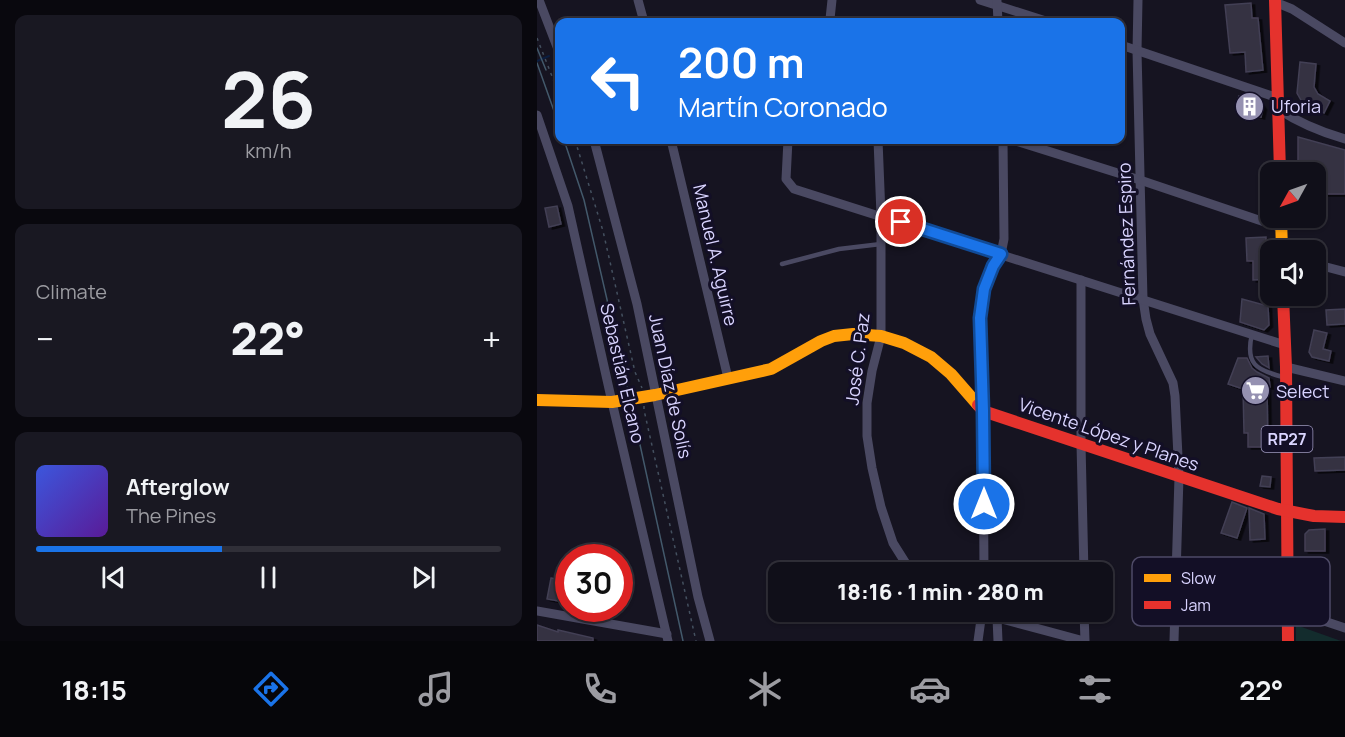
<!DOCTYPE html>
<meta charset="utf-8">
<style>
body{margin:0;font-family:Manrope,sans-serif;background:#191822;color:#f1f3f6;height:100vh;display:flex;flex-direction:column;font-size:22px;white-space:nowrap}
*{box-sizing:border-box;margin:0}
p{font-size:20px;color:#9c9ca2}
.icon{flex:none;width:33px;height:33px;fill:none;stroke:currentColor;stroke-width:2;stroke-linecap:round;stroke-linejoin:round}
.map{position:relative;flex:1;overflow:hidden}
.details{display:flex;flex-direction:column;gap:15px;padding:15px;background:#09080e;width:537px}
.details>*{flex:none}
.top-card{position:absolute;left:18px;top:18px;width:570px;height:126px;border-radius:12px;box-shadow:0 2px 4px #0004,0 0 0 2px #302f38;background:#1a73e8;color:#fff;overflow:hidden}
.needle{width:39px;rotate:230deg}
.fabs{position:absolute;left:723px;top:162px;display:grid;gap:12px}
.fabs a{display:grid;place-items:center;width:66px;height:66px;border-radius:12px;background:#100f19;box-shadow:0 2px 4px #0004,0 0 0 2px #302f38;font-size:30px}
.speed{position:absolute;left:18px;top:544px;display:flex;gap:12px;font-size:30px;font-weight:700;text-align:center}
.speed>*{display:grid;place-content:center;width:78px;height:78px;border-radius:50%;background:#100f19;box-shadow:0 2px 4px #0004,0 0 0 2px #302f38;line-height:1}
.speed .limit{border:9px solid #d22;background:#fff;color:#111}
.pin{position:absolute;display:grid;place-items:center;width:51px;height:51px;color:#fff;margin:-26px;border:3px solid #fff;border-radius:50%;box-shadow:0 2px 6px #0007}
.me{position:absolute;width:66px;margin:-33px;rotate:0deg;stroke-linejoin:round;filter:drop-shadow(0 0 4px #0008)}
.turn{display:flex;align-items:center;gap:21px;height:126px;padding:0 24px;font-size:27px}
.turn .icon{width:78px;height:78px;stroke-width:2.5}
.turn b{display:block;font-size:42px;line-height:51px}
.big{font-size:45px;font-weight:800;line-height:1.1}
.details .card{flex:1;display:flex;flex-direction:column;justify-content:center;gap:9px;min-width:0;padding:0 21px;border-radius:12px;background:#191822}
.details .dial{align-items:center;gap:0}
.dial b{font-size:78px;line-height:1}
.song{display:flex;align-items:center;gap:18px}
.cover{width:72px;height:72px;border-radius:9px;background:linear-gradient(135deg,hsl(230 70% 55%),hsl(270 70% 35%))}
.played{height:6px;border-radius:3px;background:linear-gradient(90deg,#1a73e8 40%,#302f38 40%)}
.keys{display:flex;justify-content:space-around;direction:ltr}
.heat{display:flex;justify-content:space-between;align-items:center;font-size:33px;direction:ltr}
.trip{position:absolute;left:231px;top:562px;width:345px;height:60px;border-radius:12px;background:#100f19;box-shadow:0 2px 4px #0004,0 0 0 2px #302f38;font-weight:800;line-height:60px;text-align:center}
.dock{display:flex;height:96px;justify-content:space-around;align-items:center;background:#06060a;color:#9c9ca2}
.dock .icon{width:42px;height:42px}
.dock .active{color:#1a73e8}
.dock b{font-size:27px;color:#f1f3f6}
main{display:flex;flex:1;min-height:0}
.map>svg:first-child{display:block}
.green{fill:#132c2d}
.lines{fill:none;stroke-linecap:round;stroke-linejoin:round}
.stream{stroke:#0b1e41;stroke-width:2}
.building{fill:#343243;stroke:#433f54;stroke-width:1.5;filter:url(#shadow)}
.path{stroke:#44505f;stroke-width:1.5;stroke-dasharray:3 4.5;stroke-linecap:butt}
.lane{stroke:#4a4962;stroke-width:4.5}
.street{stroke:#4a4962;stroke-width:9}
.slow{stroke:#ff9f0a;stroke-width:12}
.jam{stroke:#e5322d;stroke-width:12}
.tram{stroke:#43596b;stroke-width:1.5}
.route-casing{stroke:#114b97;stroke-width:15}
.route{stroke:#1a73e8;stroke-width:10}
.labels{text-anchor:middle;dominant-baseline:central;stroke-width:6;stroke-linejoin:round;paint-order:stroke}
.shield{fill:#130f26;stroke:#9e99be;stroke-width:1.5}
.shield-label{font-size:16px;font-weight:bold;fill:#d9d4ff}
.poi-label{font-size:18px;fill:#d9d4ff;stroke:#130f26;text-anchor:start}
.street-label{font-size:18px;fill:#d9d4ff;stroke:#130f26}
.key{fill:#130f26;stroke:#4e4a67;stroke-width:1.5}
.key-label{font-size:16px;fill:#d9d4ff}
</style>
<main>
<section class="details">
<div class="card dial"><b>26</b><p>km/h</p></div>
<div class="card"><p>Climate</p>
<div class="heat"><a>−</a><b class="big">22°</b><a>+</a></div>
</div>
<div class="card">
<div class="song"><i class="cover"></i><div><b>Afterglow</b><p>The Pines</p></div></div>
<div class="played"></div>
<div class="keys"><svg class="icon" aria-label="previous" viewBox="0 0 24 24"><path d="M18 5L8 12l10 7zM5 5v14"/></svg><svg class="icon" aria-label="pause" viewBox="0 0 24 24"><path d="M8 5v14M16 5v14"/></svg><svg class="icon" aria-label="next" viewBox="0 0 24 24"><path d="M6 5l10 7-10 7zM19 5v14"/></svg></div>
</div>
</section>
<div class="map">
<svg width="808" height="641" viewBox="0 0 808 641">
<defs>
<filter id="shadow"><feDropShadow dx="3.5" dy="2" stdDeviation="0" flood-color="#0009"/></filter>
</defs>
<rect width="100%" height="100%" fill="#161421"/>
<path class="green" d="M 759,625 L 804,641 L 759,641 Z"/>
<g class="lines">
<path class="stream" d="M 0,61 L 12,56"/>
</g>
<g class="building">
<path d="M 714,3 L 715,18 L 721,18 L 726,70 L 709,72 L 708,52 L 693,53 L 688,5 Z"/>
<path d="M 763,62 L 779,64 L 777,87 L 781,94 L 793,101 L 787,113 L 765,102 L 760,93 Z"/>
<path d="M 702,96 L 723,103 L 726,108 L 724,117 L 703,111 L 704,107 L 699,105 Z"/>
<path d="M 761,137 L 808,150 L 808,194 L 778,194 L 778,172 L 761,172 Z"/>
<path d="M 20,206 L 24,224 L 12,227 L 8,208 Z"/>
<path d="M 729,237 L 729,263 L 732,263 L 733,279 L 716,280 L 716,261 L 710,261 L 709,238 Z"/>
<path d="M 705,299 L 731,306 L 732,325 L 727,330 L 703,322 Z"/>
<path d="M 808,309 L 808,324 L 790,325 L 789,310 Z"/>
<path d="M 777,330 L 790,333 L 786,349 L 794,351 L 792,361 L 775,357 L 772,352 Z"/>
<path d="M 731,356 L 732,368 L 725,364 L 719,357 Z"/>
<path d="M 701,358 L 710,358 L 715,368 L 720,372 L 732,378 L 733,387 L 730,387 L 731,447 L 711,447 L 711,433 L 707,433 L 706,389 L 691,384 Z"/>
<path d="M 808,457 L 808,470 L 778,471 L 777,458 Z"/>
<path d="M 725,476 L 734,477 L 733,487 L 723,486 Z"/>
<path d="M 695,502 L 710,508 L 700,538 L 684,533 Z"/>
<path d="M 712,508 L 727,514 L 728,539 L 713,540 Z"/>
<path d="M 788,529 L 788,551 L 768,551 L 768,534 L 772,530 Z"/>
<path d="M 14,578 L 25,580 L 21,601 L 10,599 Z"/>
<path d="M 0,625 L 21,632 L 21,630 L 56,638 L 56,641 L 0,641 Z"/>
</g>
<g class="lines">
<g class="path">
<path d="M 0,38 L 22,94"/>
<path d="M 38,140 L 66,231 L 98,372 L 105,388"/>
<path d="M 107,406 L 107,410 L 159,641"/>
</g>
<g class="lane">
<path d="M 245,264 L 302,249 L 344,244"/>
<path d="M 715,334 C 708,364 719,370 746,377"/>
</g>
<g class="street">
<path d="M 2,0 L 22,52"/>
<path d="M 101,0 L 107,22"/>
<path d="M 443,0 L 512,22"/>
<path d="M 601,0 L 600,51 L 606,299 L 609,319 L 613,334 L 636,383 L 638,396 L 642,477 L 637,641"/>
<path d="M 460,1 L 461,22"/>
<path d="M 738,2 L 755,9 L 808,43"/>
<path d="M 294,22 L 293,19 L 295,0"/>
<path d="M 584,45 L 741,98"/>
<path d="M 741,109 C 762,123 784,132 808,139"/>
<path d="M 0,115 L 31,206 L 75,402 L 131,641"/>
<path d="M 57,140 L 100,304 L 161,597 L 173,641"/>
<path d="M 134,140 L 191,378"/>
<path d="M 251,140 L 249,179 L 257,189 L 748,345"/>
<path d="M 341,140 L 344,215 L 344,336 L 335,371 L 330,403 L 330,436 L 335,468 L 344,507 L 356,543 L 373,570 L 376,573"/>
<path d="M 476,140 L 603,180 L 745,228"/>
<path d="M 778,264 L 808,272"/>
<path d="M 544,280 L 544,444 L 547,573"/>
<path d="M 749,367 L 808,381"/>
<path d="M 447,573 L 446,411 L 443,318 L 447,289 L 456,266 L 464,254 L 467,239 L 466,140"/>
<path d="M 751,609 L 808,628"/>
<path d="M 0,611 L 130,634"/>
<path d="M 439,612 L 547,641"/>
<path d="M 547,612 L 548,641"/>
<path d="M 460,618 L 461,641"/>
<path d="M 441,641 L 445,612"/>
</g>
<g class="slow">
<path d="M 744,218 L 745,250"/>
<path d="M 0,400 L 75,402 L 118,395 L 234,369 L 284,341 L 297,336 L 316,334 L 344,336 L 367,343 L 394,357 L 414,374 L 441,405"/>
</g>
<g class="jam">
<path d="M 738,0 L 743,172"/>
<path d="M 746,296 L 749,367 L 751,641"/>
<path d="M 441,405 L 446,411 L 741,509 L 777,516 L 808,517"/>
</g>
<g class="tram">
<path d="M 0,48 L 9,70"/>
<path d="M 0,63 L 22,125"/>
<path d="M 27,140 L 47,200 L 93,399 L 146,641"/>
</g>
</g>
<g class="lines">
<defs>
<path id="route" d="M 364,222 L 464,254 L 456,266 L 447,289 L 443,318 L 446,411 L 447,504"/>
</defs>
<use href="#route" class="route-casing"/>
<use href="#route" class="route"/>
</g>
<defs>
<symbol id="building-disc" viewBox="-11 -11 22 22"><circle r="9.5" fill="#9591b1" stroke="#130f26"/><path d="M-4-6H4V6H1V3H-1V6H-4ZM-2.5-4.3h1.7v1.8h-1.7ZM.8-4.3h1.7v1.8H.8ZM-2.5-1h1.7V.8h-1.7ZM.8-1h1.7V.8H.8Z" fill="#fff"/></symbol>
<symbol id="supermarket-disc" viewBox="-11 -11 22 22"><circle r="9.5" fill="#9591b1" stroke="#130f26"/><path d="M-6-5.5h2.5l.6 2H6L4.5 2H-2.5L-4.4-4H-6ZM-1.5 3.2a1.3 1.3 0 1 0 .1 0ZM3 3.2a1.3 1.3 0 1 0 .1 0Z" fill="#fff"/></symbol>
</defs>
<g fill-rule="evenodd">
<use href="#building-disc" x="696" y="90" width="33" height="33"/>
<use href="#supermarket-disc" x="702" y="374" width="33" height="33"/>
</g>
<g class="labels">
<rect class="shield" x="724.5" y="426" width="51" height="26" rx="4.5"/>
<g class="shield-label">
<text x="750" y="439">RP27</text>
</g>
<g class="poi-label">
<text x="734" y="106">Uforia</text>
<text x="739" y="391">Select</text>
</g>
<g class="street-label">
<text transform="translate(589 234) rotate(-92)">Fernández Espiro</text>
<text transform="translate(179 255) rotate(77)">Manuel A. Aguirre</text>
<text transform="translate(320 359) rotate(-83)">José C. Paz</text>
<text transform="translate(86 373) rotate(77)">Sebastián Elcano</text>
<text transform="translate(134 386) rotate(78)">Juan Díaz de Solís</text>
<text transform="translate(572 434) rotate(19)">Vicente López y Planes</text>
</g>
</g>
<rect x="595" y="557" width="198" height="69" rx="9" class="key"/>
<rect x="607" y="574" width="27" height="8" fill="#ff9f0a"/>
<rect x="607" y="601" width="27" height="8" fill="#e5322d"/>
<g class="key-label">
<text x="644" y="584">Slow</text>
<text x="644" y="611">Jam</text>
</g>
</svg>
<div class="fabs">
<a><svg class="needle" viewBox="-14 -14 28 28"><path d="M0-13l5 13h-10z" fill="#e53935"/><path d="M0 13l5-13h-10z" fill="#9c9ca2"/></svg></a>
<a><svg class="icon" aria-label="sound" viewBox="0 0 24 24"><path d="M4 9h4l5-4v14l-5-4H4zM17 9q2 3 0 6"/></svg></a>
</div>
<div class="speed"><div class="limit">30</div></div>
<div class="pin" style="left:364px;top:222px;background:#d93025"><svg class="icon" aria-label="arrive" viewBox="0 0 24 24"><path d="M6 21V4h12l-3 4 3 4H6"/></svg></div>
<svg class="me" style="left:447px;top:504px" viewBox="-20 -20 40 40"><circle r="17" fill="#1a73e8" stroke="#fff" stroke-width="3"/><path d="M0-11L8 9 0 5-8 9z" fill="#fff"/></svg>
<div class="trip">18:16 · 1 min · 280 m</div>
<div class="top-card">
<div class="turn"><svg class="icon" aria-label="left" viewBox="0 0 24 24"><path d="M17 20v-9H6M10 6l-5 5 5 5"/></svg><div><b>200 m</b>Martín Coronado</div></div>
</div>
</div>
</main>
<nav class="dock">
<b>18:15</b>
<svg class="icon active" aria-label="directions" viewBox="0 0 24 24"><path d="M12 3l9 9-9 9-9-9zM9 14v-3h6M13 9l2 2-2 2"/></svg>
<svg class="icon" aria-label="music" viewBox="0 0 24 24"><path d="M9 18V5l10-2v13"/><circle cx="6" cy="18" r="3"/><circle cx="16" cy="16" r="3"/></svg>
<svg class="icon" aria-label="phone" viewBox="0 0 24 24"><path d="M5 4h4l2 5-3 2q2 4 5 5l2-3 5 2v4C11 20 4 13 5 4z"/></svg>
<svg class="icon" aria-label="climate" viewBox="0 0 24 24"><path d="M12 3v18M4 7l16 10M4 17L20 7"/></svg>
<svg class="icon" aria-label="car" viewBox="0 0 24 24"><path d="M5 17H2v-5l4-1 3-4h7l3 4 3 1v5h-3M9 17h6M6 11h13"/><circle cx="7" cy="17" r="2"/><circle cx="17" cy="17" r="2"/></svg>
<svg class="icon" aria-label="filters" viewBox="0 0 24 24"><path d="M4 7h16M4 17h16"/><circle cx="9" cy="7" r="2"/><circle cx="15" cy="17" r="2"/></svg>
<b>22°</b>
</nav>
